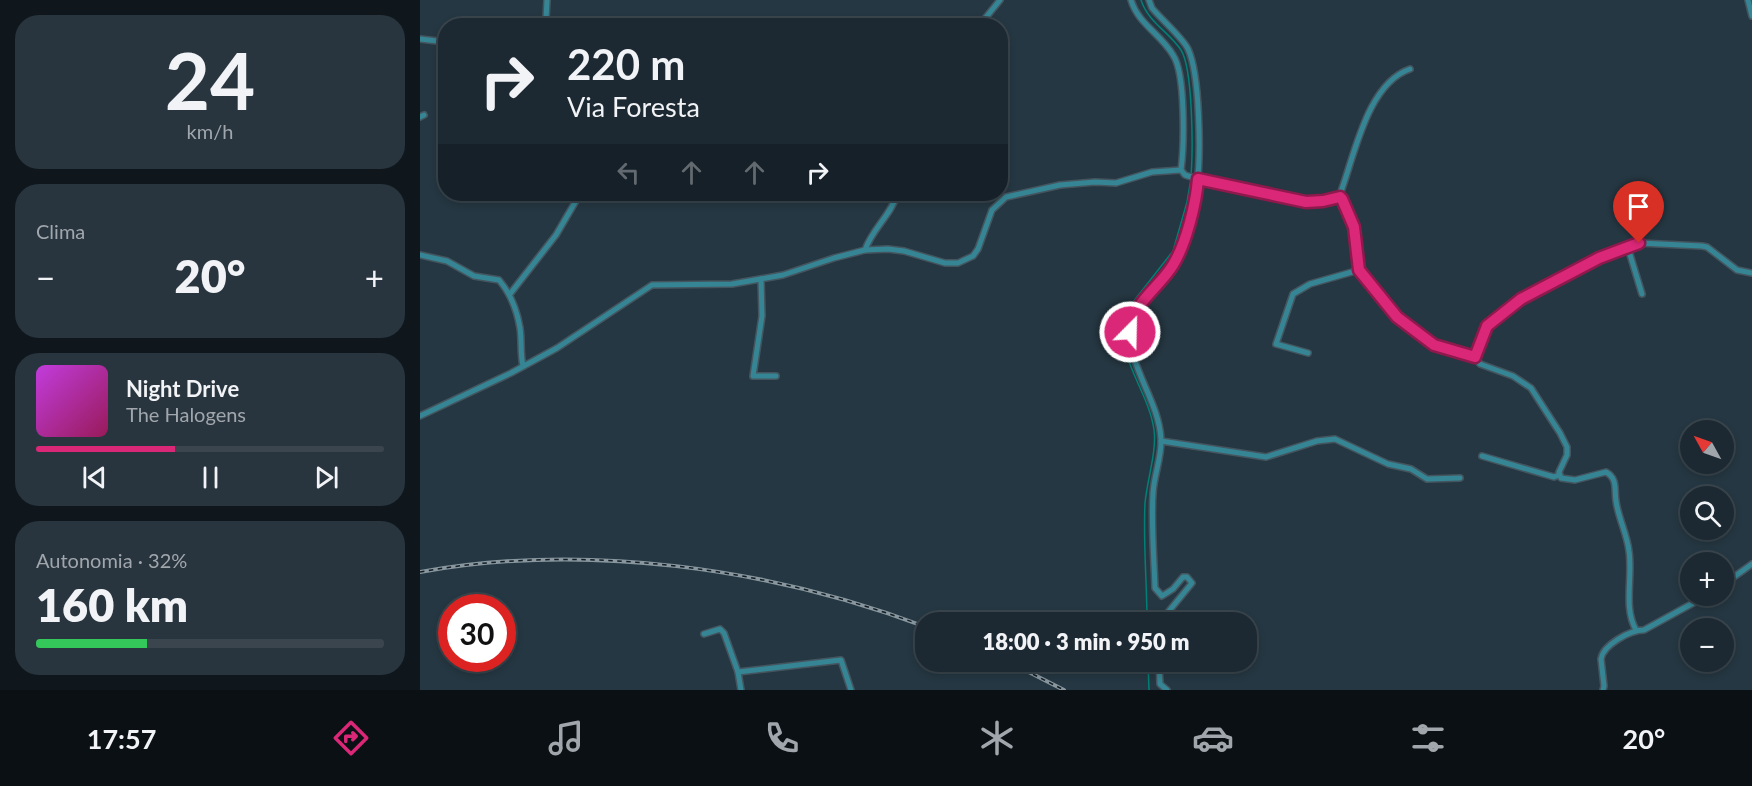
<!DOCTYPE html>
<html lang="it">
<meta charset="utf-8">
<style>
body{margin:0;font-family:Lato,sans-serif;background:#29353e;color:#f1f3f6;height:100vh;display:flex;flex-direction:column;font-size:22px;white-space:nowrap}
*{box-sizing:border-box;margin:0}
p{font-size:20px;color:#a0a6ac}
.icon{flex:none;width:33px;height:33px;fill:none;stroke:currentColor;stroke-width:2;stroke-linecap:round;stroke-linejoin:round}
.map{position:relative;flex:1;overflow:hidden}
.panel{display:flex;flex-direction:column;gap:15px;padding:15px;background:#0f171c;width:420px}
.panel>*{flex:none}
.top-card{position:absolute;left:18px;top:18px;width:570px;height:183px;border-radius:24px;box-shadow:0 3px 9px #0003,0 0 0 2px #3a454d;background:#1c2932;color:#f1f3f6;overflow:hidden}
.needle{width:39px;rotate:310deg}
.controls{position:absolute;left:1260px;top:420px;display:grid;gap:12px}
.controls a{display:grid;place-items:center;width:54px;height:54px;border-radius:50%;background:#1c2932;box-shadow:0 3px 9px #0003,0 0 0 2px #3a454d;font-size:30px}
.speed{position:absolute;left:18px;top:594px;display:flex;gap:12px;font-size:30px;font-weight:700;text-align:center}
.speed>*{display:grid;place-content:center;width:78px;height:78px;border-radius:50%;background:#1c2932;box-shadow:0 3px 9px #0003,0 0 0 2px #3a454d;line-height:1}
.speed .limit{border:9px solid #d22;background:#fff;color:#111}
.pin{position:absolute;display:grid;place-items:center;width:51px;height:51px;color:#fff;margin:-62px -26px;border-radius:50% 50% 50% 0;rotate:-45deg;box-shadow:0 0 6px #0007}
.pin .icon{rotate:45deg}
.me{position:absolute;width:66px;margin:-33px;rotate:23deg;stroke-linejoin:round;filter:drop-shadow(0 0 4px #0008)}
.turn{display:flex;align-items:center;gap:21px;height:126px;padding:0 30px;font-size:27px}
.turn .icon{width:78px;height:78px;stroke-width:2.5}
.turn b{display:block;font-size:42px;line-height:51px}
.lanes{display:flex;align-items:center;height:57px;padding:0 30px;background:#0003;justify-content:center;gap:30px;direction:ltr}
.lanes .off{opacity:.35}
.big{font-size:45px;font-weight:800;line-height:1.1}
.panel .tile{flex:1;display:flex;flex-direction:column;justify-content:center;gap:9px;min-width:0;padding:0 21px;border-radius:24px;background:#29353e}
.panel .dial{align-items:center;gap:0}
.dial b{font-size:78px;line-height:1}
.song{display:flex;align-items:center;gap:18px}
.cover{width:72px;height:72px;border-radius:9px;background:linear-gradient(135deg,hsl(290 70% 55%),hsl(330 70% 35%))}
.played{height:6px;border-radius:3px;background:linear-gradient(90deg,#db2777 40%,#3a454d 40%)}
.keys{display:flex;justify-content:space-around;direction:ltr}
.heat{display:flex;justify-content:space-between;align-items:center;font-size:33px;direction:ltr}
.charge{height:9px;border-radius:4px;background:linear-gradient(90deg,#34c759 32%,#3a454d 0)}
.trip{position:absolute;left:495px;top:612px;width:342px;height:60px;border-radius:24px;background:#1c2932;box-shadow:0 3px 9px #0003,0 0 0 2px #3a454d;font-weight:800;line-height:60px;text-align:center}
.tab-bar{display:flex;height:96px;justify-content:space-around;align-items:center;background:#0b1014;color:#a0a6ac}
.tab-bar .icon{width:42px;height:42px}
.tab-bar .active{color:#db2777}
.tab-bar b{font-size:27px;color:#f1f3f6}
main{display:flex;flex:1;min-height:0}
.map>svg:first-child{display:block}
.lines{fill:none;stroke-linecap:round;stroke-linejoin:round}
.stream{stroke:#018076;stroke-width:1.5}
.street-casing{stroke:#44555f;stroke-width:8}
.street{stroke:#358594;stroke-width:5}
.rail-casing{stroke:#87969f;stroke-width:4}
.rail{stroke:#151d22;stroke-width:1.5;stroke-dasharray:4.5;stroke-linecap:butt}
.route-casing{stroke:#8e194d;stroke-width:15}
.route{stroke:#db2777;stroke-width:10}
</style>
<main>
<section class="panel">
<div class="tile dial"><b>24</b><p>km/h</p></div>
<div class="tile"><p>Clima</p>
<div class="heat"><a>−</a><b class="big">20°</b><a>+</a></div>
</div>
<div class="tile">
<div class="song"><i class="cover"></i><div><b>Night Drive</b><p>The Halogens</p></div></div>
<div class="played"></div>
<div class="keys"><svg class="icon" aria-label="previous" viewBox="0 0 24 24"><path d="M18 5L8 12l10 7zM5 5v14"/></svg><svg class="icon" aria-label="pause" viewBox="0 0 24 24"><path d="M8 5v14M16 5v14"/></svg><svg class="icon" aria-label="next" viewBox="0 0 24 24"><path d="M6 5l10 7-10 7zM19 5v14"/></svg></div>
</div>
<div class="tile"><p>Autonomia · 32%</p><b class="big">160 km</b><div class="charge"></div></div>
</section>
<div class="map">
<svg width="1332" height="690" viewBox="0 0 1332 690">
<rect width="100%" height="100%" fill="#253742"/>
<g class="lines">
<g class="stream">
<path d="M 721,0 C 728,22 749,32 761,50 C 773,69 773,150 771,175"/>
<path d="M 727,622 C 727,583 723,542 725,503 C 727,481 737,450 734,430 C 729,390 691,352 706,311 L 753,251 L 767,202 L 771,179"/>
<path d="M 728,662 L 729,690"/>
</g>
<defs>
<g id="street">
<path d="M 711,0 C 718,24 741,34 753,55 C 766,74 764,147 761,170"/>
<path d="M 729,0 L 732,8 C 741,19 763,38 768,49 C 780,74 781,156 777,184 C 774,209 765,246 752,267 C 739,287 711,305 710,330 C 708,366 739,401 741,439 C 742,456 734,475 733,493 C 731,524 734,557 735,588 L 742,596 L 753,589 L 763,577 L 767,577 L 772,583 L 740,622"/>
<path d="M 1328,0 L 1332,16"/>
<path d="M 120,26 L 126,19 L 127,0"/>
<path d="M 559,26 L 580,0"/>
<path d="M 0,39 L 26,42"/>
<path d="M 0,117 L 4,115"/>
<path d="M 761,170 L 765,175 L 778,179 L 886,202 L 903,201 L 919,197 L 922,199 L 934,227 L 939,270 L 977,317 L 1014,345 L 1055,357 L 1060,364 L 1093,376 L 1111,388 L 1140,433 L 1147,447 L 1147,455 L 1139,472 L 1141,478 L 1155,480 L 1186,472 C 1198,479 1194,489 1196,501 C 1198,517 1207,534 1209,551 C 1213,578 1203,607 1216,630"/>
<path d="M 919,197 C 934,159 946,84 990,69"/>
<path d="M 1208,248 L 1222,294"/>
<path d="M 445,250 C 452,229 472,214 477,194"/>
<path d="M 0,255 L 27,261 L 54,276 L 79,280 C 90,293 97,310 100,328 C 102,341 100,353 103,366"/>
<path d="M 341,279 L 342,316 L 333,376 L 356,376"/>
<path d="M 90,294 L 136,235 L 160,194"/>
<path d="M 888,353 L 856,344 L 873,294 L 890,284 L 939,270"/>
<path d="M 1055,357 L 1067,326 L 1101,299 L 1179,258 L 1219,243 L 1282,246 L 1287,247 L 1317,270 L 1332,273"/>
<path d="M 0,416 L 91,373 L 137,348 L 232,285 L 312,284 L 363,275 L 414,258 L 445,250 L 468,249 L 484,251 L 525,263 L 538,263 L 553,256 L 558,249 L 572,210 L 586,197 L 640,185 L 675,182 L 696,183 L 732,172 L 761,170"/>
<path d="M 741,441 L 846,457 L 897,441 L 915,439 L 968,464 L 991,469 L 1007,479 L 1040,478"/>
<path d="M 1062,456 L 1134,477 L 1139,475"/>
<path d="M 1304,584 L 1332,564"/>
<path d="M 284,634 L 300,629 L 304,633 L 318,672 L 321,690"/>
<path d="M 739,662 L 740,684 L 747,690"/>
<path d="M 318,672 L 421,660 L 431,690"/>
<path d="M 1183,690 L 1184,686 L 1181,659 C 1183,645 1210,630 1224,630 L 1286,596"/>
</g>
</defs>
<use href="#street" class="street-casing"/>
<use href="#street" class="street"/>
<defs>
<g id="rail">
<path d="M 0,572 C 165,542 350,568 506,627"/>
<path d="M 589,662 L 644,690"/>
</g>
</defs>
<use href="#rail" class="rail-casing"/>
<use href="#rail" class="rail"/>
</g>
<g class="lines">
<defs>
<path id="route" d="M 710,332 C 711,304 739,288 753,265 C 766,244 776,204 778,179 L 886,202 L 903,201 L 920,197 L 922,199 L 934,227 L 939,270 L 977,317 L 1014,345 L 1055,357 L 1067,326 L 1101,299 L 1179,258 L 1219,243"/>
</defs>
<use href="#route" class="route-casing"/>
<use href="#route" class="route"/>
</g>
</svg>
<div class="controls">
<a><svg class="needle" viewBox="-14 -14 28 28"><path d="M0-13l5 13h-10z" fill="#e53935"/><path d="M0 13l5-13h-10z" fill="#a0a6ac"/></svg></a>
<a><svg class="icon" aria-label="search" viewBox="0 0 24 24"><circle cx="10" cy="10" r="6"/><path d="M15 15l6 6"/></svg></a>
<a>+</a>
<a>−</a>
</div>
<div class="speed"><div class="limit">30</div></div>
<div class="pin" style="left:1219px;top:243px;background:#d93025"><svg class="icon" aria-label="arrive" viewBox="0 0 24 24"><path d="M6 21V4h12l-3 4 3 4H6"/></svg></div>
<svg class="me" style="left:710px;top:332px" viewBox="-20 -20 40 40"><circle r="17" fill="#db2777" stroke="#fff" stroke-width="3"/><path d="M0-11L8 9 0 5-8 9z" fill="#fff"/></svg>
<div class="trip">18:00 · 3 min · 950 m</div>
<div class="top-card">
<div class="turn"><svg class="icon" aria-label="right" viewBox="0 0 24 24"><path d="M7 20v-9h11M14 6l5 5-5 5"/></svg><div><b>220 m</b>Via Foresta</div></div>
<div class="lanes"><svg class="icon off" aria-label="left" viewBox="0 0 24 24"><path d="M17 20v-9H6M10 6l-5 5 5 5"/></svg><svg class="icon off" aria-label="ahead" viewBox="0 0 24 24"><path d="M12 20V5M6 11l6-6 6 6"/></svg><svg class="icon off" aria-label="ahead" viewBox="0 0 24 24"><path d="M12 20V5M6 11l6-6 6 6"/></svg><svg class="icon" aria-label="right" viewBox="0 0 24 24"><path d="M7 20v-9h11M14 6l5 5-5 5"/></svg></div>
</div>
</div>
</main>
<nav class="tab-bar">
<b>17:57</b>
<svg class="icon active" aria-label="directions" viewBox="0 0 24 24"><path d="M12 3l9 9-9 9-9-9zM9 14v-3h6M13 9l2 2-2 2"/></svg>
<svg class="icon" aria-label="music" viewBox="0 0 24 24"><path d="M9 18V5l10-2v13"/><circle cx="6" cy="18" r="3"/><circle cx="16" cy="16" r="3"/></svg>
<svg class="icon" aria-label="phone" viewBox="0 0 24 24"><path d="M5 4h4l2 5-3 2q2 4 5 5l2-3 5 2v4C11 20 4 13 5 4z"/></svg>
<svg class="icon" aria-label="climate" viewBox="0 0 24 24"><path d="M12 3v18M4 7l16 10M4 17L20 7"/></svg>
<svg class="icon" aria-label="car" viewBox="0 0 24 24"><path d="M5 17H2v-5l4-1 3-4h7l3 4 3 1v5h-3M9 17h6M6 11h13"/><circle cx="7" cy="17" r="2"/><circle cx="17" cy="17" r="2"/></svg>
<svg class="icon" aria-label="filters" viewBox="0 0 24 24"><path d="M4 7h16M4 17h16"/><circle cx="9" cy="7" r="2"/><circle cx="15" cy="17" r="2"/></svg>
<b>20°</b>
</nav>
